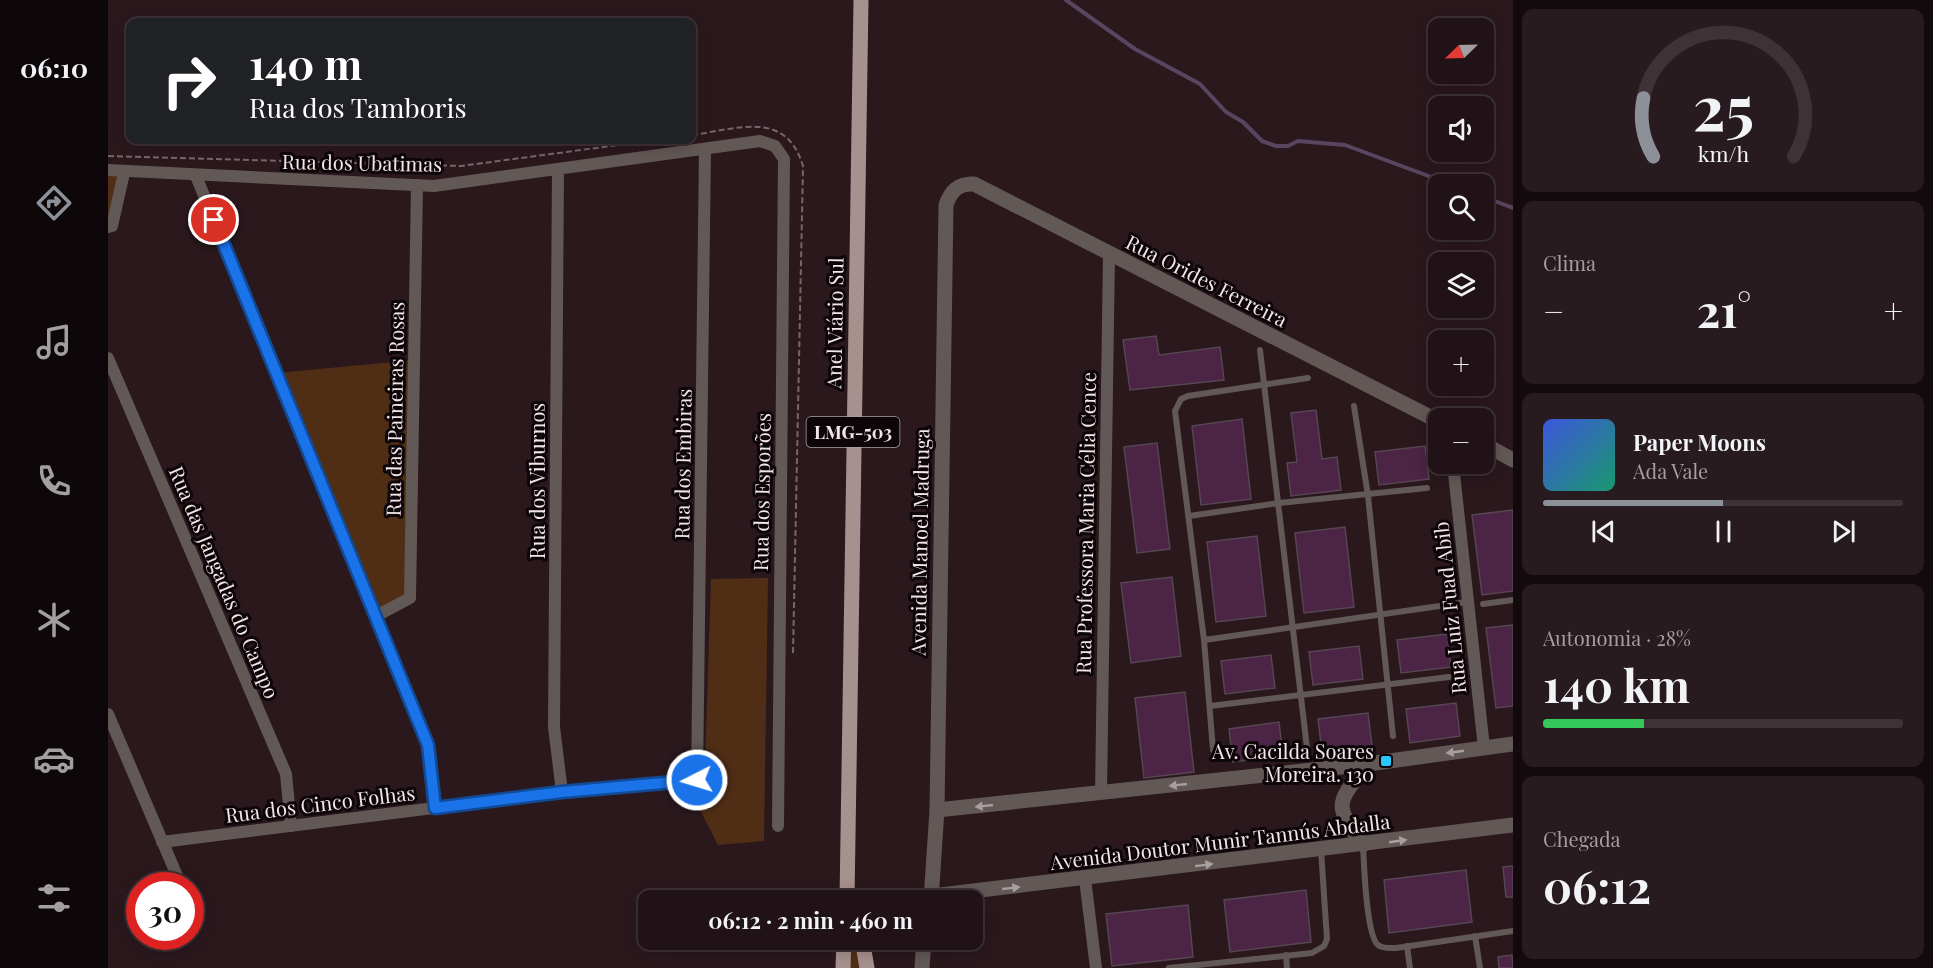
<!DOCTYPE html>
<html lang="pt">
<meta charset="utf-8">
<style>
body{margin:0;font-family:"Playfair Display",serif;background:#281b1f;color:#f1f3f6;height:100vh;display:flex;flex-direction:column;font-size:22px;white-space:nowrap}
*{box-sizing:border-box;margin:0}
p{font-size:20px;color:#a29ea1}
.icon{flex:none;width:33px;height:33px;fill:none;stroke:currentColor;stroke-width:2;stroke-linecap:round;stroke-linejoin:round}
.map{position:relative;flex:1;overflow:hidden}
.details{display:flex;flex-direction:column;gap:9px;padding:9px;background:#120a0c;width:420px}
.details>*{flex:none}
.hud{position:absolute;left:18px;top:18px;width:570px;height:126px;border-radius:12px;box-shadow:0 3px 15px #0003,0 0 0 2px #3d3235;background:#202124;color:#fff;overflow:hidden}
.needle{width:39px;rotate:247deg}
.fabs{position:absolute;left:1320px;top:18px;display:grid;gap:12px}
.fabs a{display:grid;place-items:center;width:66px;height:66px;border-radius:12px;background:#201216;box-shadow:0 3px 15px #0003,0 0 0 2px #3d3235;font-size:30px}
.speed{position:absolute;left:18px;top:872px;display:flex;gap:12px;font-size:30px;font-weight:700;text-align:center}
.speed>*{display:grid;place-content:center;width:78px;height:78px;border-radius:50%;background:#201216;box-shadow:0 3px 15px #0003,0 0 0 2px #3d3235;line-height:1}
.speed .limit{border:9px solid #d22;background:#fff;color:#111}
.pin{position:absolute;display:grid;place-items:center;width:51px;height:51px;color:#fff;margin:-26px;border:3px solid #fff;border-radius:50%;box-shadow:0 2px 6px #0007}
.me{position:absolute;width:66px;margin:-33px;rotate:265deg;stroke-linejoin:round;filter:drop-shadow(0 0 4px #0008)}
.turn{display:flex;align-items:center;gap:21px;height:126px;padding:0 24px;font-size:27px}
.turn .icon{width:78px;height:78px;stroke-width:2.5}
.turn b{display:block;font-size:42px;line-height:51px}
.big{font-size:45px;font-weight:700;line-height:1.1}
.details .tile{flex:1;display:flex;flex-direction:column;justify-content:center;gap:9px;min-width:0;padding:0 21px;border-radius:12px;background:#281b1f}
.details .dial{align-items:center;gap:0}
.dial svg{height:156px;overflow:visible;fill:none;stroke:#3d3235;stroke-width:7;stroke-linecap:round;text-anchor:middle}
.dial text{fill:#f1f3f6;stroke:none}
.song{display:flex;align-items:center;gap:18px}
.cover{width:72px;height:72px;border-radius:9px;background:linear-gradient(135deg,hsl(230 70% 55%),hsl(160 70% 35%))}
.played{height:6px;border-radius:3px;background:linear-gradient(90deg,#8c9099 50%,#3d3235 50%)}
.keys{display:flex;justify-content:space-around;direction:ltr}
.heat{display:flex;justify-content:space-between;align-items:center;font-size:33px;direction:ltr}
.charge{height:9px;border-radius:4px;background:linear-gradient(90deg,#34c759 28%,#3d3235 0)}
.trip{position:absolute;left:530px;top:890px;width:345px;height:60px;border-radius:12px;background:#201216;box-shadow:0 3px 15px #0003,0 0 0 2px #3d3235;font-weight:700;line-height:60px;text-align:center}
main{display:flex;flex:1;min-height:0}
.tabs{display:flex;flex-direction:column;width:108px;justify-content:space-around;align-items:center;background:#0d0709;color:#a29ea1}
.tabs .icon{width:42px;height:42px}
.tabs .selected{color:#8c9099}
.tabs b{font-size:27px;color:#f1f3f6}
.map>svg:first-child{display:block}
.green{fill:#502e15}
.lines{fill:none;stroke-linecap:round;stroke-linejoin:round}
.stream{stroke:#584560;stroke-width:4}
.building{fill:#4c2445;stroke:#564552;stroke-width:1.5}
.path{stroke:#76666a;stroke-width:2;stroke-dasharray:6 3;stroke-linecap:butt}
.service{stroke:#625856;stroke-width:6}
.minor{stroke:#625856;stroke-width:12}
.tertiary{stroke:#625856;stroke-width:15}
.primary{stroke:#a7918e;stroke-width:15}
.oneway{fill:#aa9e9f}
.route-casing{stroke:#114b97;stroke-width:15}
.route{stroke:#1a73e8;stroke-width:10}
.poi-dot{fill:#28c8ff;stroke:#0d0608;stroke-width:2}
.labels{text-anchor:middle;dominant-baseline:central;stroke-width:6;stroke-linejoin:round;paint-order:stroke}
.shield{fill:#0d0608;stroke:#aea2a5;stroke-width:1.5}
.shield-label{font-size:18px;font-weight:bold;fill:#f3e5e8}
.street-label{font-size:20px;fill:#f3e5e8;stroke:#0d0608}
.poi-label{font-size:20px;fill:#f3e5e8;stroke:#0d0608;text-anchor:end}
</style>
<main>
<nav class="tabs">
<b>06:10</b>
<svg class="icon selected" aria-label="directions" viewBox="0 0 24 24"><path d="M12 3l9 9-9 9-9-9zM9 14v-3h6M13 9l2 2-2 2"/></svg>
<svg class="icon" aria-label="music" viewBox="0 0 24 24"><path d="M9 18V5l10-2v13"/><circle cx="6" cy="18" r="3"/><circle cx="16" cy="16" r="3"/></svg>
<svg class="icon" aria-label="phone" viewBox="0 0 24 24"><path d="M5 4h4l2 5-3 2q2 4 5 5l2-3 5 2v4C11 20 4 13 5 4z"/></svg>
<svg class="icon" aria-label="climate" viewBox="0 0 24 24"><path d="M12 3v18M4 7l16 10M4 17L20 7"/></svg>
<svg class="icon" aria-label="car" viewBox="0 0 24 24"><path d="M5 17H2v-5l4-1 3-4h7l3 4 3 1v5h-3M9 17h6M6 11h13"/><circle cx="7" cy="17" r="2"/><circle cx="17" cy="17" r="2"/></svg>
<svg class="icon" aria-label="filters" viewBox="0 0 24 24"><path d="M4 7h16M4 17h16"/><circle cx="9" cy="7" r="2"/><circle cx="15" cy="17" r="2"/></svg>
</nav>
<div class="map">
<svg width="1405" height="968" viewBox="0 0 1405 968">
<rect width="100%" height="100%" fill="#2a181d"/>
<g class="green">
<path d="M 0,170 L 16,173 L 0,227 Z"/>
<path d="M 306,360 L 302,598 L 270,615 L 169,373 Z"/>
<path d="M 660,578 L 656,841 L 610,845 L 577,781 L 595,775 L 597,764 L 603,579 Z"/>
<path d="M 736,939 L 754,939 L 759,968 L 735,968 Z"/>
</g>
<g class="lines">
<g class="stream">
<path d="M 958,0 L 1027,49 L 1092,84 L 1118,112 L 1135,122 L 1154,141 L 1168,146 L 1180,146 L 1190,141 L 1237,145 L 1342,184"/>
<path d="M 1376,197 L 1405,208"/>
</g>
</g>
<g class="building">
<path d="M 1048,336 L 1051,355 L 1112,347 L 1116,380 L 1022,390 L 1015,340 Z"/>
<path d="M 1208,410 L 1214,459 L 1229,457 L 1233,490 L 1183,496 L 1179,463 L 1189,462 L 1183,413 Z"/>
<path d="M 1134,419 L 1143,499 L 1093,505 L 1084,426 Z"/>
<path d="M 1049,443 L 1062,549 L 1029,553 L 1016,447 Z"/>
<path d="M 1317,446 L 1321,479 L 1271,485 L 1267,452 Z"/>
<path d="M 1405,510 L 1405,591 L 1374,595 L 1364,515 Z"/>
<path d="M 1237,527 L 1246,607 L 1196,613 L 1187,533 Z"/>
<path d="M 1149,536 L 1158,616 L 1108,622 L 1099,542 Z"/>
<path d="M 1064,577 L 1073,656 L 1023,663 L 1013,583 Z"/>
<path d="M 1405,625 L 1405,706 L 1388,708 L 1378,628 Z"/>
<path d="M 1339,634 L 1343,667 L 1293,673 L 1289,640 Z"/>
<path d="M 1251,646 L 1255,679 L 1205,685 L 1201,652 Z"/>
<path d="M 1163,655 L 1167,688 L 1117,694 L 1113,661 Z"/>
<path d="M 1077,692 L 1086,772 L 1036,778 L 1027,698 Z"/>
<path d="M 1348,703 L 1352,736 L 1302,743 L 1298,709 Z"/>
<path d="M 1260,713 L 1264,746 L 1214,753 L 1210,719 Z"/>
<path d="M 1171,722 L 1175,756 L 1125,762 L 1121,729 Z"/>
<path d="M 1405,866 L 1405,897 L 1398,897 L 1395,867 Z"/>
<path d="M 1358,870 L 1364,922 L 1281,933 L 1276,880 Z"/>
<path d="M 1198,890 L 1203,942 L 1122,952 L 1116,900 Z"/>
<path d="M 1080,905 L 1085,957 L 1004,966 L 998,914 Z"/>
<path d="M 1404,955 L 1405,968 L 1391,968 L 1390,957 Z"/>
</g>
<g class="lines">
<g class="path">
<path d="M 584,135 C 629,129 678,109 695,166 L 685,653"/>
<path d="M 0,156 L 353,166 L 548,140"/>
</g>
<g class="service">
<path d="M 1152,350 L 1199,748"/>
<path d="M 1246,406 L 1260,496 L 1285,736"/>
<path d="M 1081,516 L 1171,503 L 1319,488"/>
<path d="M 1375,604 L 1405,600"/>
<path d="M 1096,640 L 1359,602"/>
<path d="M 1102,706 L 1341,677"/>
<path d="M 1105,750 L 1096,640 L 1067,411 L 1073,399 L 1080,396 L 1200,378"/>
<path d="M 1255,845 C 1256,863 1258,935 1270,945 C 1275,949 1282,948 1288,948 L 1405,931"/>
<path d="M 1367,936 L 1372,968"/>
<path d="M 1299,946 L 1302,968"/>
<path d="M 1178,955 L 1179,968"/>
<path d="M 1061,968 L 1204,953 L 1216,946 L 1219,939 L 1213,850"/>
</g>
<g class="minor">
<path d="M 450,169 L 446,727 L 454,792"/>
<path d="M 0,170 L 326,186 L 652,141 L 667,146 L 676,159 L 670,826"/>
<path d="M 88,176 L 320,745 L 327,808"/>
<path d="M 0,227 L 4,226 L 16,173"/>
<path d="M 0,358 L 178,774 L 183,826"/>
<path d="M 1345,464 L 1376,748"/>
<path d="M 270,615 L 302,598 L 309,185"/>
<path d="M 0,714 L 73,885"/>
<path d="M 993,793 L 1001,253"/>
<path d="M 54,842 L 454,792 L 589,780 L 597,149"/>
<path d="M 977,879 L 988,968"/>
</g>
<g class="tertiary">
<path d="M 1376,444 L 1405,460"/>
<path d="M 829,810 L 1260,764 L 1405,744"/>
<path d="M 1255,845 C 1225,803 1228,804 1260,764"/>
<path d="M 824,896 L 1405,825"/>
<path d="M 823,900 L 829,810 L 838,205 C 843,190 851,183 866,184 L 1330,421"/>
<path d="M 814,968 L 816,939"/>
</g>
<g class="primary">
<path d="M 739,900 L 753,0"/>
<path d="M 754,939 L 759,968"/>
<path d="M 735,968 L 736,939"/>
</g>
</g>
<defs><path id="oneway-solid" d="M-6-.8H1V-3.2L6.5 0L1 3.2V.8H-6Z" transform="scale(1.5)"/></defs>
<g class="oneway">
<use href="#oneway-solid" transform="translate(1347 752) rotate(172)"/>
<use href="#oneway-solid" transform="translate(1070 785) rotate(174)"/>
<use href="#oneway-solid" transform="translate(876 806) rotate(174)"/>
<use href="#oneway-solid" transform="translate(1290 841) rotate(-8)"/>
<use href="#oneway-solid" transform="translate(1096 865) rotate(-7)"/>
<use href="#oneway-solid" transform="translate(903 888) rotate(-6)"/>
</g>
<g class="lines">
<defs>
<path id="route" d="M 106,220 L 320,745 L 327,808 L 454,792 L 589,780"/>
</defs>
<use href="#route" class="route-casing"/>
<use href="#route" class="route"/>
</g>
<rect class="poi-dot" x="1272" y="755" width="12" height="12" rx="3"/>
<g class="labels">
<rect class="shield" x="698.5" y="417" width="93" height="30" rx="4.5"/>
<g class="shield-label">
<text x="745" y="432">LMG-503</text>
</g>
<g class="street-label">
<text transform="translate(254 162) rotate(1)">Rua dos Ubatimas</text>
<text transform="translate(1099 280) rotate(27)">Rua Orides Ferreira</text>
<text transform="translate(726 323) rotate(-89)">Anel Viário Sul</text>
<text transform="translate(286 409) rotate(-89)">Rua das Paineiras Rosas</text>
<text transform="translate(574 464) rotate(-89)">Rua dos Embiras</text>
<text transform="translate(428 481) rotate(-90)">Rua dos Viburnos</text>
<text transform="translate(653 492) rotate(-89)">Rua dos Esporões</text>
<text transform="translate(977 523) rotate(-89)">Rua Professora Maria Célia Cence</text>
<text transform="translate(811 542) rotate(-89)">Avenida Manoel Madruga</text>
<text transform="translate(117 582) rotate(67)">Rua das Jangadas do Campo</text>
<text transform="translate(1341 608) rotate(-96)">Rua Luiz Fuad Abib</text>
<text transform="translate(212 803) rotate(-7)">Rua dos Cinco Folhas</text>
<text transform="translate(1112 841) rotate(-7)">Avenida Doutor Munir Tannús Abdalla</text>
</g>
<g class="poi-label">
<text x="1266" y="750">Av. Cacilda Soares<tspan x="1266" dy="23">Moreira. 130</tspan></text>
</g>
</g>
</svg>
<div class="fabs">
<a><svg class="needle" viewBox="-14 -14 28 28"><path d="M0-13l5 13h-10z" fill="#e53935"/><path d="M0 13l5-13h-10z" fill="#a29ea1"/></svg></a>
<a><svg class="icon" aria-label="sound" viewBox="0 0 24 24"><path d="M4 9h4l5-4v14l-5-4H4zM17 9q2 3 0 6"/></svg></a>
<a><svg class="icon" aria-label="search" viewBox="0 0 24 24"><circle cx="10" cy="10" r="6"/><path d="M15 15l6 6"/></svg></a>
<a><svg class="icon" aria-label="layers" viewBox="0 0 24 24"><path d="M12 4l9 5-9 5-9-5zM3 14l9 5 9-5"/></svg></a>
<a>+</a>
<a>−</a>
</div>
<div class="speed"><div class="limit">30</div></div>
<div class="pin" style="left:106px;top:220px;background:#d93025"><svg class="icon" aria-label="arrive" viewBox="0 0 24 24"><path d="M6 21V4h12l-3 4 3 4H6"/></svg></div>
<svg class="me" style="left:589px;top:780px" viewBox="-20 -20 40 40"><circle r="17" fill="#1a73e8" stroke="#fff" stroke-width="3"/><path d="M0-11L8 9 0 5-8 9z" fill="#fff"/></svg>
<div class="trip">06:12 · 2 min · 460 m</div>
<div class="hud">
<div class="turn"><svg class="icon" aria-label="right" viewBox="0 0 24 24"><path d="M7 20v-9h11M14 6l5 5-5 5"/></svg><div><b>140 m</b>Rua dos Tamboris</div></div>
</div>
</div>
<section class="details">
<div class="tile dial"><svg viewBox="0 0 100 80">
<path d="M14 69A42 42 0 1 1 86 69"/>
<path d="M14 69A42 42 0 0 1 9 39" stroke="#8c9099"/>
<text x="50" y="56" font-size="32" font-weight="700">25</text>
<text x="50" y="72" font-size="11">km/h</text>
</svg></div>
<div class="tile"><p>Clima</p>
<div class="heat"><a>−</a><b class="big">21°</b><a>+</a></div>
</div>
<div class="tile">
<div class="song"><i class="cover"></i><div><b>Paper Moons</b><p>Ada Vale</p></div></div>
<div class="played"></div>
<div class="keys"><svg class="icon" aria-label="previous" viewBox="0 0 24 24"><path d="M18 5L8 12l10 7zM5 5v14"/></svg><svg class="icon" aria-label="pause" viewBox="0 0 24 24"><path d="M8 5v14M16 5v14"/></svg><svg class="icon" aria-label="next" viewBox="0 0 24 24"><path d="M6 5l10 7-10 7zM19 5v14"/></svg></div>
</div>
<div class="tile"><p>Autonomia · 28%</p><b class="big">140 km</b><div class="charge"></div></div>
<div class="tile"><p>Chegada</p><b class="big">06:12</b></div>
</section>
</main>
